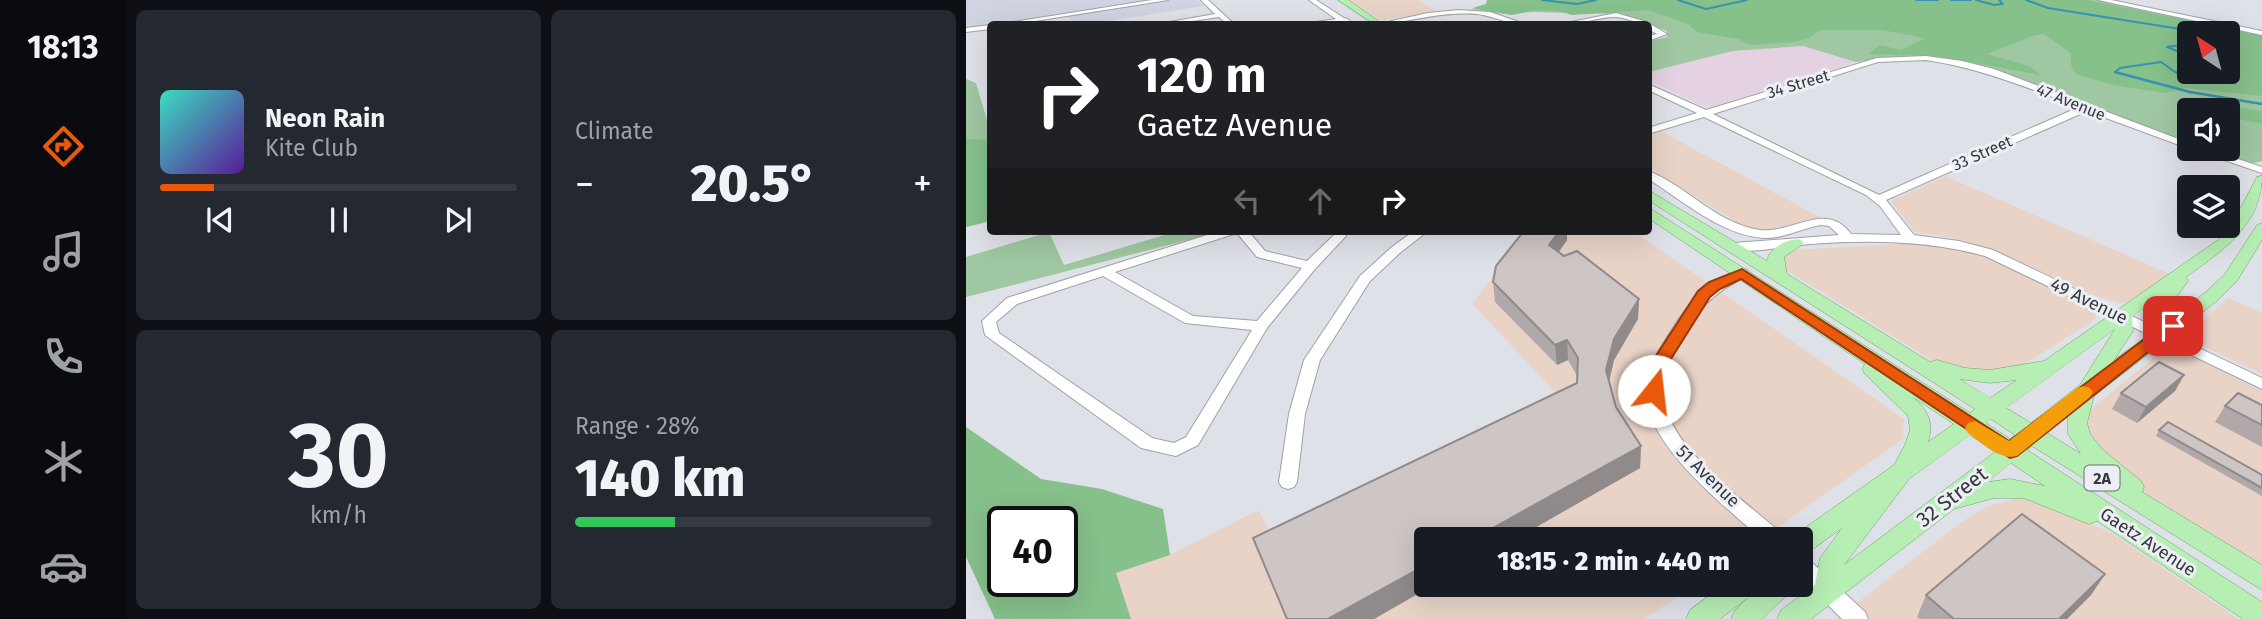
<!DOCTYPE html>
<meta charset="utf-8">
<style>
body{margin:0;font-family:"Fira Sans",sans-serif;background:#242831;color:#f1f3f6;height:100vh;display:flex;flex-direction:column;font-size:26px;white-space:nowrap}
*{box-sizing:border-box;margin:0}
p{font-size:23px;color:#9ea1a6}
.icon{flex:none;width:38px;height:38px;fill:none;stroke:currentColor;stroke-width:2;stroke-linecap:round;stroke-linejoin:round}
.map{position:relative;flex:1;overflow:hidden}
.side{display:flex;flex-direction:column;gap:10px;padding:10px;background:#0d0f14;width:840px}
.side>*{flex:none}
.hud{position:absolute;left:21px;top:21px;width:665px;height:214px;border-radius:7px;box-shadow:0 7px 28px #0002;background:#202124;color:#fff;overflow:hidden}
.needle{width:46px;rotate:324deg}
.buttons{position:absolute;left:1211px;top:21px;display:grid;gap:14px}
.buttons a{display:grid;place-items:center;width:63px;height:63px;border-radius:7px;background:#171b24;box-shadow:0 7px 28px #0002;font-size:35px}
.speed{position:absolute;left:21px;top:506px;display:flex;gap:14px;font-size:35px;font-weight:700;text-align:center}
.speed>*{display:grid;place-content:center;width:91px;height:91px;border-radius:50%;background:#171b24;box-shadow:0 7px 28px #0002;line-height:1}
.speed .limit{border:4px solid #111;border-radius:10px;background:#fff;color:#111}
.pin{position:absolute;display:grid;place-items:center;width:60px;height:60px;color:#fff;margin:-30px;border-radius:14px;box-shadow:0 4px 10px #0006}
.me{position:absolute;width:77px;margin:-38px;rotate:16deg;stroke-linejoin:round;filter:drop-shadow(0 0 5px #0008)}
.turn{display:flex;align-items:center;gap:24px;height:147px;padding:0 35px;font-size:32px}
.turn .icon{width:91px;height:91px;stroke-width:2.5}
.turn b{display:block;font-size:49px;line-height:60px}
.lanes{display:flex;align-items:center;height:66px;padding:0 35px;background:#0003;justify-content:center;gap:35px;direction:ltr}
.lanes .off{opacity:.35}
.big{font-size:52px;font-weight:800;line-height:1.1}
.side .widget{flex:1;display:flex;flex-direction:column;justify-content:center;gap:10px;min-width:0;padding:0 24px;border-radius:10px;background:#242831}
.side .dial{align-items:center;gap:0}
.dial b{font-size:91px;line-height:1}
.song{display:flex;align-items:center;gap:21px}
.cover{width:84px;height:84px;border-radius:10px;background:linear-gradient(135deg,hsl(170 70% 55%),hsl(270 70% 35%))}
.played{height:7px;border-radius:4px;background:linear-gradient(90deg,#ea580c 15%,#363941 15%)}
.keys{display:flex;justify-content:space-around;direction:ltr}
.heat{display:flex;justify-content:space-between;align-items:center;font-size:38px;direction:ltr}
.charge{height:10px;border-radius:5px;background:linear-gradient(90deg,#34c759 28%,#363941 0)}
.side .tiles{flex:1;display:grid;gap:10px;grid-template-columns:repeat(2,1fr)}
.trip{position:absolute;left:448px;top:527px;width:399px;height:70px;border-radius:7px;background:#171b24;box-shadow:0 7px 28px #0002;font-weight:800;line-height:70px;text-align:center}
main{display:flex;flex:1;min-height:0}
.menu{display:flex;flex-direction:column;width:126px;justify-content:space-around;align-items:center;background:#090b0e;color:#9ea1a6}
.menu .icon{width:49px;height:49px}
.menu .active{color:#ea580c}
.menu b{font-size:32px;color:#f1f3f6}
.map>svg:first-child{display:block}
.commercial{fill:#e9d3c7}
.built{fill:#d0d4e1}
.education{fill:#e4d1e1}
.green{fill:#9fc7a1;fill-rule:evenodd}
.forest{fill:#86c08b;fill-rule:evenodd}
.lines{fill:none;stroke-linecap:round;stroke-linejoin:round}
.stream-far1{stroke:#3893b1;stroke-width:2}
.stream{stroke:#3893b1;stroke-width:2.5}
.minor-casing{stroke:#a0a2a8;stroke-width:2}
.major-casing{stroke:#6aa668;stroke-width:1}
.minor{fill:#fff;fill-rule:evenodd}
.major{fill:#b6eeb3;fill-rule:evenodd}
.wall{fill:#b1a9a9}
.shaded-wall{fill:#908a8a}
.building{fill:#cec5c5;stroke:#908a8a;stroke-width:2}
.route{fill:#ea580c;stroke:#983908;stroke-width:2}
.slow{fill:#f59e0b}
.labels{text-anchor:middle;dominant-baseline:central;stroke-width:6;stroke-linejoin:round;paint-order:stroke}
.far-street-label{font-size:16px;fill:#37383a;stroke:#eceff5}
.shield{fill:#eceff5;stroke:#6d6f72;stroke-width:2}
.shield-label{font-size:16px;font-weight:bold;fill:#37383a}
.street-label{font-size:18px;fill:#37383a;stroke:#eceff5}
.near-street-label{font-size:21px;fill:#37383a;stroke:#eceff5}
</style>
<main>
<nav class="menu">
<b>18:13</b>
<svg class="icon active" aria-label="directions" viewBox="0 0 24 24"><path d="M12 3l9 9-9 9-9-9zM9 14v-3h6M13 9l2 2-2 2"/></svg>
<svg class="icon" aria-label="music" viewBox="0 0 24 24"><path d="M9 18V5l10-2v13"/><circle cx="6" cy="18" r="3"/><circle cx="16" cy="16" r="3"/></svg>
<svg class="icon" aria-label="phone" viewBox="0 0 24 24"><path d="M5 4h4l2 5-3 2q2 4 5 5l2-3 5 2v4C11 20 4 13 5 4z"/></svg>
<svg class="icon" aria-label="climate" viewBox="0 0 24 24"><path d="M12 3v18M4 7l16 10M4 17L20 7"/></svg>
<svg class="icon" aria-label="car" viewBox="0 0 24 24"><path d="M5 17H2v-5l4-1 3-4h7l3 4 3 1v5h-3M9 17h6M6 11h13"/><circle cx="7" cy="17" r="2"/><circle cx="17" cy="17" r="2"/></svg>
</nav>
<section class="side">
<div class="tiles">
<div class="widget">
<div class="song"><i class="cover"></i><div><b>Neon Rain</b><p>Kite Club</p></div></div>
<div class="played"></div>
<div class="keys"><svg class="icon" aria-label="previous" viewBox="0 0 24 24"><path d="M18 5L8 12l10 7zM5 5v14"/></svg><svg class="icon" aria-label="pause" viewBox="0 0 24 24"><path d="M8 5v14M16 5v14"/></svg><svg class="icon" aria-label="next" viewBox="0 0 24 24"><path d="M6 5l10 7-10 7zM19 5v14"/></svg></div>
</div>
<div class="widget"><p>Climate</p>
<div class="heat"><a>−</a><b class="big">20.5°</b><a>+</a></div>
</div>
<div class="widget dial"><b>30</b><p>km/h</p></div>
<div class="widget"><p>Range · 28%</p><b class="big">140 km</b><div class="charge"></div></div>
</div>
</section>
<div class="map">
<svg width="1296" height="619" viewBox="0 0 1296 619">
<rect width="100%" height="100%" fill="#dfe1e8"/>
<g class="commercial">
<path d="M 381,0 L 452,0 L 471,11 L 415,20 Z"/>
<path d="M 695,131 L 855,218 L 829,229 L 797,232 L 776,225 L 683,169 L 683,135 Z"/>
<path d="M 979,176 L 1204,274 L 1165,301 L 1153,303 L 1125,294 L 1028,250 L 988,238 L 949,232 L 925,201 Z"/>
<path d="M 557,231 L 667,231 L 938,419 L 937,439 L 795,539 L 460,539 L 460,584 L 729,585 L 678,619 L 165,619 L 150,573 L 204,555 L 292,510 L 305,533 L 591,394 L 506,304 L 560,234 Z"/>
<path d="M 945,243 L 1004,251 L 1027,259 L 1115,303 L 1129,313 L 1130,319 L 1046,372 L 992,371 L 967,361 L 815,267 L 818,254 L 827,250 Z"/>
<path d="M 1262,298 L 1296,313 L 1296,374 L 1243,349 L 1224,333 Z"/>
<path d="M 1206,350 L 1222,355 L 1296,391 L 1296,566 L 1154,477 L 1119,437 L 1120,413 L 1195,352 Z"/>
<path d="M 1056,497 L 1087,505 L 1147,534 L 1273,619 L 870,619 L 994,523 L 1022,506 Z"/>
</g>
<path class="built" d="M 0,0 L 232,0 L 238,6 L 142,21 L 158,24 L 107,24 L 100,14 L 0,29 Z"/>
<path class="education" d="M 837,46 L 890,62 L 747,107 L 737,106 L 683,80 L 682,72 L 767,51 Z"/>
<g class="green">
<path d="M 521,0 L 1135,0 L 1296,34 L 1296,161 C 1281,168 1255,154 1239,149 L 1262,149 L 1262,110 L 1223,110 L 1223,143 L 1039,73 L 983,59 L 961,57 L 942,56 L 890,62 L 837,46 L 767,51 L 683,72 L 683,41 L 701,37 L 701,31 L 653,14 L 566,12 L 538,14 L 505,9 L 520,4 ZM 1223,33 L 1262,33 L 1262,72 L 1223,72 Z"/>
<path d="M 0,79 L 10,83 L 21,120 L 24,120 L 24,221 L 0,227 Z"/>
<path d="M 212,231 L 257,231 L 0,297 L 0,257 L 83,232 L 98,265 Z"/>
</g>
<g class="forest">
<path d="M 521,0 L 1121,0 L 1296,35 L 1296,96 L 1219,88 L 1199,93 L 1147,85 L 1110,74 L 1105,65 L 1105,53 L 1078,34 L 1069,35 L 1021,54 L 1063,66 L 1075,75 L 971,56 L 903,54 L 914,45 L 935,50 L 959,38 L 916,30 L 854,30 L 843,38 L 829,42 L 785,45 L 772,39 L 731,32 L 722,24 L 682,10 L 606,15 L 592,11 L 569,10 L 546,15 L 507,8 L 520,4 ZM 1223,33 L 1262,33 L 1262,72 L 1223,72 Z"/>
<path d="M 1242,103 L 1296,111 L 1296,124 L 1262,117 L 1262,110 L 1226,110 Z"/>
<path d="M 0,139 L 24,140 L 24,221 L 0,227 Z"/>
<path d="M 0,427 L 75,479 L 136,489 L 197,509 L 204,555 L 150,573 L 165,619 L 29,619 L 0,557 ZM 37,522 L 96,522 L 96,581 L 37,581 Z"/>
</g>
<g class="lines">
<g class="stream-far1">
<path d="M 576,0 L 611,4 L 630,0"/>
<path d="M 712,0 L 740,9 L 781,0"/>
<path d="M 950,0 L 972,0"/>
<path d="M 985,0 L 1005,0"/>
<path d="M 1010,0 L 1028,5 L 1037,4 L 1033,0"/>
<path d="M 1060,0 L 1082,8 L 1239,33"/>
<path d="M 1223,44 L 1201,47 L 1223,56"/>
<path d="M 1262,65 L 1268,74"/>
<path d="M 1155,74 L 1149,72 L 1154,68 L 1195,62 L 1212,74"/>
</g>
<g class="stream">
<path d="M 1149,72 L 1224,92 L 1296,104"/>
<path d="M 1210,72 C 1225,82 1255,86 1270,76 L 1267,72"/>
</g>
<defs>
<g id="minor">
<path d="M 186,0 L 202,0 L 50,24 L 35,24 Z"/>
<path d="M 235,0 L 242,0 L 268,24 L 261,24 L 253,17 L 206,24 L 192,24 L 249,14 Z"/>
<path d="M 343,0 L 350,0 L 378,18 L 382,19 L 386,24 L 350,24 L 350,22 L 370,19 Z"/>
<path d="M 1132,0 L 1145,0 L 1296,31 L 1296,35 Z"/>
<path d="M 493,10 L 524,12 L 559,24 C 544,25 527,16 511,14 C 483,12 456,18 429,23 L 425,21 L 462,13 Z"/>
<path d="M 650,13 L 681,22 L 701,34 L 682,41 L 682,36 L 691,34 L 682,29 L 682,24 C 670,24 660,17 648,17 C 630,17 613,26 595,24 Z"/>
<path d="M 24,25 L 24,29 L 0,32 L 0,28 Z"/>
<path d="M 960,56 L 996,61 L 1028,69 L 1223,143 L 1224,149 L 1121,111 L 920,200 L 948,235 L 993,241 L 1027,250 L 1296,378 L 1296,389 L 1019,256 C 960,240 902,240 844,244 C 822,246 784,254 764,250 L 762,247 L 764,244 L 768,243 L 873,235 L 863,226 L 855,225 C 836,228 817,239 797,238 C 755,235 716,200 682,179 L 682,171 C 721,186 751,224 794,230 C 826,234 860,200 885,234 L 935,235 L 914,206 L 900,195 L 738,117 L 682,134 L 682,128 L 731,113 L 682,90 L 682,84 L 740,110 L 911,58 ZM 960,60 C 1014,68 1062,88 1113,107 L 913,195 L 747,114 L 912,62 Z"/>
<path d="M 1226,149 L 1241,149 L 1296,167 L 1296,173 Z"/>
<path d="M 254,231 L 282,231 L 299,251 L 341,261 L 370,233 L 378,233 L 380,236 L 349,269 L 301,328 L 232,445 L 210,456 L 175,448 L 19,335 L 16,321 L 41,298 ZM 271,233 L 291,257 L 336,268 L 291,321 L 227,316 L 149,272 ZM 137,276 L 219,323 L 286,330 L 220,437 L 208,443 L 186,438 L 33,333 L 30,322 L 51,304 Z"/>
<path d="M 448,231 L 462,231 L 435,252 L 404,281 L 354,360 L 339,414 L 331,482 L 328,487 L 322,489 L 316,487 L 313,482 L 323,414 L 338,360 L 394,276 L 427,246 Z"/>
<path d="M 776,269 L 781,270 L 783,273 L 781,276 C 746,293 732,309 713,342 C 706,354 697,367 696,381 C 690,440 776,498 815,533 L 818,539 L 795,539 C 757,503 668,438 681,379 C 685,361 696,346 705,331 C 722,303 743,278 776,269 Z"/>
<path d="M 835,556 L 842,559 L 899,612 L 902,619 L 876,619 L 835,578 Z"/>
</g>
<g id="major">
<path d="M 372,0 L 382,0 L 417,24 L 408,24 Z"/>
<path d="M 1296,176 C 1296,225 1256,251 1220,277 L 1222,281 L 1197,316 L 1199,322 L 1240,292 L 1259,274 L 1291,225 L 1296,223 L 1296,240 L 1271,281 L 1252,300 L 1128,396 L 1121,423 L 1124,434 L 1137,450 L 1175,481 L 1178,487 L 1176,492 L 1296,565 L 1296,590 L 1066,446 L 1061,450 L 1296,602 L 1296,619 L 1277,619 L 1131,521 L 1123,524 L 1058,498 L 1028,498 L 988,509 L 845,619 L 811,619 L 815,610 L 849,585 L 854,558 L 876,528 L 844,551 L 835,554 L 835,539 L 825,539 L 826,537 L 928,465 L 939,445 L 944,430 L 942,416 L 899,374 L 896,369 L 899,364 L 682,218 L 682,207 L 1004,413 L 1009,409 L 682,200 L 682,190 L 801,261 C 803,248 823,237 835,240 L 838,243 L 818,257 L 821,274 L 964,362 L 971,360 L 999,368 L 1024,370 L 1078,361 L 1252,240 L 1267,222 L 1291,177 ZM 1194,296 L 1179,316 L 1185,333 L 1148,360 L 1167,331 L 1166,317 ZM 1149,329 L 1114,385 L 1065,423 L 1040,408 ZM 993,379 L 1024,383 L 1051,380 L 1024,398 ZM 947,397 L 988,424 L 962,442 C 968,422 962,411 947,397 ZM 1102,416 L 1102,434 L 1115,454 L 1081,433 ZM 1025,419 L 1049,435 L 1044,439 L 1020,423 ZM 1004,435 L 1029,452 L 878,565 L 943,479 ZM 1045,463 L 1079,486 L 1044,479 L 1022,482 Z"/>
<path d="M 759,584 L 793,584 L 790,591 L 797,584 L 828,584 L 824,592 L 796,619 L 765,619 L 769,610 L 784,596 L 754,619 L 720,619 L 724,610 Z"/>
</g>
</defs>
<use href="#minor" class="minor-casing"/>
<use href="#major" class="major-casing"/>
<use href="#minor" class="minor"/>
<use href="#major" class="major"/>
</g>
<g class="wall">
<path d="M 558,231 L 601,231 L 601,240 L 593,252 L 598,256 L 611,251 L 673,299 L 672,319 L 648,360 L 643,380 L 650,407 L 675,446 L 674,468 L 549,539 L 460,539 L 460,584 L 469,584 L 408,619 L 321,619 L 287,538 L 611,383 L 611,376 L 602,360 L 591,365 L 529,302 L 527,282 L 530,266 Z"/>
<path d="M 1218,375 L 1209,391 L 1171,423 L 1146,409 L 1155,393 Z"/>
<path d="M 1296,405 L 1296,447 L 1249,422 L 1259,406 Z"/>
<path d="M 1193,430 L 1296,475 L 1296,496 L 1190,436 Z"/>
<path d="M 1139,574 L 1125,595 L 1101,619 L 954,619 L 951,617 L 960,595 Z"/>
</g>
<g class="shaded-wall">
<path d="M 593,231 L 601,231 L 601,240 L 584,264 L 583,245 Z"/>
<path d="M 673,299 L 672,319 L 648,360 L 641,391 L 640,370 L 648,339 Z"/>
<path d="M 601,340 L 602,360 L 591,365 L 589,345 Z"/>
<path d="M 1218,375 L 1209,391 L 1171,423 L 1180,407 Z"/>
<path d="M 675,446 L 674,468 L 549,539 L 507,539 Z"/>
<path d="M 460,565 L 460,584 L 469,584 L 408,619 L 362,619 Z"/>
<path d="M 1139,574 L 1125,595 L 1101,619 L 1093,619 Z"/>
</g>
<g class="building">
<path d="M 558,231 L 593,231 L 583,245 L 598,256 L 611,251 L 673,299 L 648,339 L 640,370 L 650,407 L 675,446 L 507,539 L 460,539 L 460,565 L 362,619 L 321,619 L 287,538 L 611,383 L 612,358 L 601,340 L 589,345 L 527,282 L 530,266 Z"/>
<path d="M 1193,362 L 1218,375 L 1180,407 L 1155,393 Z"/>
<path d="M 1272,393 L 1296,405 L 1296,425 L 1259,406 Z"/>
<path d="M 1202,422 L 1296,475 L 1296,488 L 1193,430 Z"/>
<path d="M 1056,514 L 1139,574 L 1093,619 L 988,619 L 960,595 Z"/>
</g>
<path class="route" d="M 776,269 L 1043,441 L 1201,322 L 1213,322 L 1215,326 L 1051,456 L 1044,458 L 775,279 L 754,289 L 744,297 L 703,362 L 694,395 L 681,395 L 679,391 L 686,362 L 732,291 L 743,282 Z"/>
<path class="slow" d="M 1118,386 L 1124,388 L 1127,392 L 1124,397 L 1051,456 C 1034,461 1015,442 1002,433 L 999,428 L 1002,423 L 1009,421 L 1043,441 L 1111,388 Z"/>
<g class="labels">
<g class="far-street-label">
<text transform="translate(832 84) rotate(-17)">34 Street</text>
<text transform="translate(1105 102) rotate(22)">47 Avenue</text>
<text transform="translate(1016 153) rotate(-24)">33 Street</text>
</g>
<rect class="shield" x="1118.5" y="465.5" width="35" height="25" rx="5"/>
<g class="shield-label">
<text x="1136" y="478">2A</text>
</g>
<g class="street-label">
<text transform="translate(1123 301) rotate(26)">49 Avenue</text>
<text transform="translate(742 476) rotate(44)">51 Avenue</text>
<text transform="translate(1182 542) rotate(33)">Gaetz Avenue</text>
</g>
<g class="near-street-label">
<text transform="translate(986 497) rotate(-38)">32 Street</text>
</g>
</g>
</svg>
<div class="buttons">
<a><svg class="needle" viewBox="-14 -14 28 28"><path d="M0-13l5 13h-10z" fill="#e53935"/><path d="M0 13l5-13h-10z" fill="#9ea1a6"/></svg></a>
<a><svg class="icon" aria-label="sound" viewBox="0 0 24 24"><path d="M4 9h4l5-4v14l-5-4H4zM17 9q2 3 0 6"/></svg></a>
<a><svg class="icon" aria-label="layers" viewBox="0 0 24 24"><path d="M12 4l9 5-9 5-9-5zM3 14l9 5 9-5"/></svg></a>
</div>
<div class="speed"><div class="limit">40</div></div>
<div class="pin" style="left:1207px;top:326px;background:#d93025"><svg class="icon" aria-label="arrive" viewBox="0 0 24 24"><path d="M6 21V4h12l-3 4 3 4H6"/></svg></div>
<svg class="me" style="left:688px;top:391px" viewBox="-20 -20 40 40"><circle r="19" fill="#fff"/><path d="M0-13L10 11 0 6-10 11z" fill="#ea580c"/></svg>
<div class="trip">18:15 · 2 min · 440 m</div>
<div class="hud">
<div class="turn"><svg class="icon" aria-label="right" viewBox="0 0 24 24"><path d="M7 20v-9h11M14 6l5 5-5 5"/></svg><div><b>120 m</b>Gaetz Avenue</div></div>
<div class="lanes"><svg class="icon off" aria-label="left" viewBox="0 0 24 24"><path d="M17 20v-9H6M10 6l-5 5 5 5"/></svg><svg class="icon off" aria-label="ahead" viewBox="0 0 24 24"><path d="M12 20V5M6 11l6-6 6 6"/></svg><svg class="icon" aria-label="right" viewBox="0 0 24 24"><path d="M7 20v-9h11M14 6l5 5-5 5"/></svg></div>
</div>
</div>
</main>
